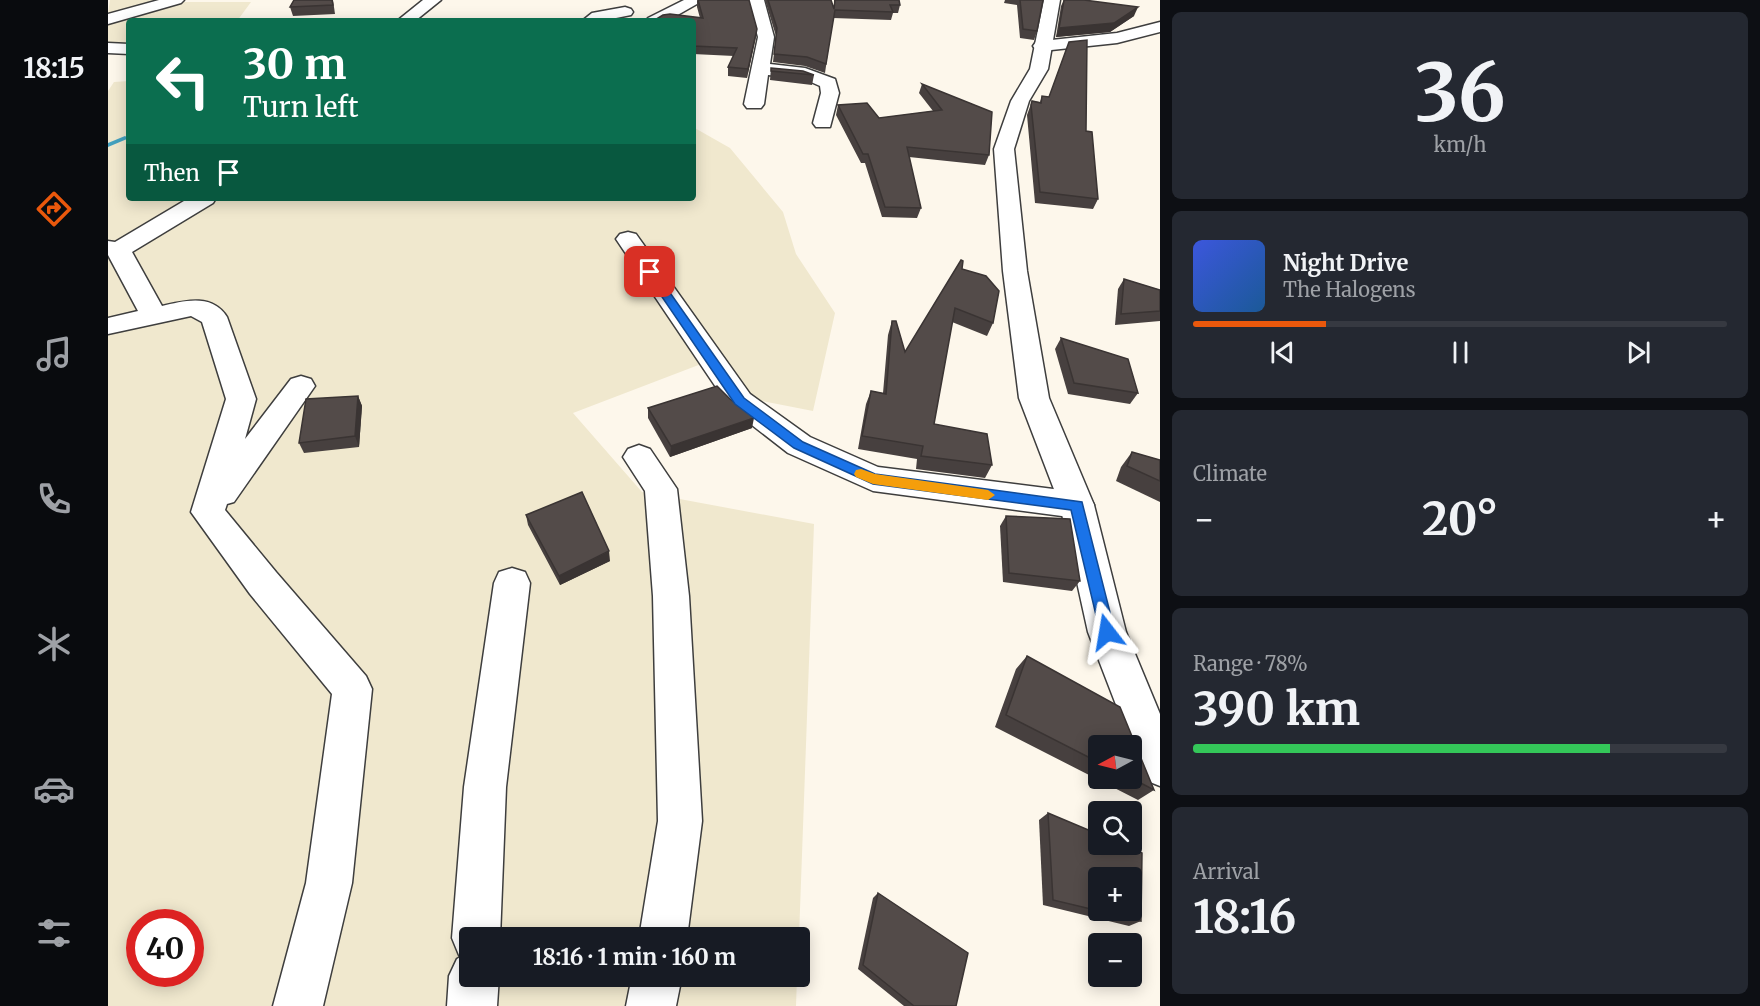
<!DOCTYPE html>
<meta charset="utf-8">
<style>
body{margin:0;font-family:Merriweather,serif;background:#242831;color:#f1f3f6;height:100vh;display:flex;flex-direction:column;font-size:22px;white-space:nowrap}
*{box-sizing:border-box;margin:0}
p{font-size:20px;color:#9ea1a6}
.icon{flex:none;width:33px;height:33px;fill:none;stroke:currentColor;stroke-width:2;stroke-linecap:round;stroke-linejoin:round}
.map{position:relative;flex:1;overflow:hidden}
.details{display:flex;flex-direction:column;gap:12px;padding:12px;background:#0d0f14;width:600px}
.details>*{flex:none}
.top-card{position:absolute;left:18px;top:18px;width:570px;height:183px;border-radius:6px;box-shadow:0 3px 15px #0003;background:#0b6e4f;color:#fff;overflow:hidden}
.needle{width:39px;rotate:263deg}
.controls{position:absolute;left:980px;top:735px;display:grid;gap:12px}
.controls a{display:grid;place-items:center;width:54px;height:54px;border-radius:6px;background:#171b24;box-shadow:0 3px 15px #0003;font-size:30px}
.speed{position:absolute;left:18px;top:909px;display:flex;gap:12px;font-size:30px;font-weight:700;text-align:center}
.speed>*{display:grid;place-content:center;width:78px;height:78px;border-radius:50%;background:#171b24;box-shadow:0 3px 15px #0003;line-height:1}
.speed .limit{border:9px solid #d22;background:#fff;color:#111}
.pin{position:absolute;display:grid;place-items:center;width:51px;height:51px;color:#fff;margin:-26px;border-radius:12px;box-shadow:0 3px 9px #0006}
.me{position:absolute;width:66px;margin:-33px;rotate:346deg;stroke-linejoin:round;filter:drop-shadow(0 0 4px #0008)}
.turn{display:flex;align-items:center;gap:21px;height:126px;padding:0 18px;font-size:27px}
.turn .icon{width:78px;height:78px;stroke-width:2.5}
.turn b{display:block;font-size:42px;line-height:51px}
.then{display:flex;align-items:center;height:57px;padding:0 18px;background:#0003;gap:12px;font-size:22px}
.big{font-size:45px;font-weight:700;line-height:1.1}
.details .tile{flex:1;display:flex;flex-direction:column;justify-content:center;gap:9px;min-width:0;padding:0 21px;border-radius:9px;background:#242831}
.details .dial{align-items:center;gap:0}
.dial b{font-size:78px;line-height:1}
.song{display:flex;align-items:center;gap:18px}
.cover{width:72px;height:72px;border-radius:9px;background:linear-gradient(135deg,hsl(230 70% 55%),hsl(210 70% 35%))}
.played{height:6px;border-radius:3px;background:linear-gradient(90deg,#ea580c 25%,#363941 25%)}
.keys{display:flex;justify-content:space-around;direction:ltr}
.heat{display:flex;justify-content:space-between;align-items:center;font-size:33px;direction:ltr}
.charge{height:9px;border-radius:4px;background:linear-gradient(90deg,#34c759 78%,#363941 0)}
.trip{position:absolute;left:351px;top:927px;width:351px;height:60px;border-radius:6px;background:#171b24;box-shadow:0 3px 15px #0003;font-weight:700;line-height:60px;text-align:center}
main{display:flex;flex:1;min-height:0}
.tab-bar{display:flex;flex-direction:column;width:108px;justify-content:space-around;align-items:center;background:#090b0e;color:#9ea1a6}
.tab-bar .icon{width:42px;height:42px}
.tab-bar .active{color:#ea580c}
.tab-bar b{font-size:27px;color:#f1f3f6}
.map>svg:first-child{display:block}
.farmland{fill:#f0e8ce;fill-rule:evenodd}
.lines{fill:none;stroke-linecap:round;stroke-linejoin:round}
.stream{fill:#43a1bf;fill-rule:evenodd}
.minor-casing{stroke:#3e3e3e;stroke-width:3}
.tertiary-casing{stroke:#3e3e3e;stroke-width:3}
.minor{fill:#fff;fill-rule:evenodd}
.tertiary{fill:#fff;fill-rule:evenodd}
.wall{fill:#47403f;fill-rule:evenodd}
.shaded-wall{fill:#3a3433}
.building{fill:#534b49;stroke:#3a3433;stroke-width:1.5;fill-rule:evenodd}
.route{fill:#1a73e8;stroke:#114b97;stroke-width:1.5}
.slow{fill:#f59e0b}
</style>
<main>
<nav class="tab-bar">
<b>18:15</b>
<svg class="icon active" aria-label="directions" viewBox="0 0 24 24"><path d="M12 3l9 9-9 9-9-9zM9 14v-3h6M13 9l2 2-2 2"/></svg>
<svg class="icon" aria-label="music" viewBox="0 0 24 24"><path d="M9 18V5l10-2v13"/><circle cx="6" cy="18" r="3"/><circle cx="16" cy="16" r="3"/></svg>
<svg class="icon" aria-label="phone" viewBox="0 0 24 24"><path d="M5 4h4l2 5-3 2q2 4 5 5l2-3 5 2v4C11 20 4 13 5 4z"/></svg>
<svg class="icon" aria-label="climate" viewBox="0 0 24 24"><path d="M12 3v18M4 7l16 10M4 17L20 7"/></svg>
<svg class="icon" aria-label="car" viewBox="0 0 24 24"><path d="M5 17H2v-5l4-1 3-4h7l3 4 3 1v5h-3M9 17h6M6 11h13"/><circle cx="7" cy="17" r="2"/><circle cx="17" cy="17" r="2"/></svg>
<svg class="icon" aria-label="filters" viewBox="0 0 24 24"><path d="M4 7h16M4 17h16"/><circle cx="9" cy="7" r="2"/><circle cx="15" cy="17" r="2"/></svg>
</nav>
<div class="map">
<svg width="1052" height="1006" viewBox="0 0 1052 1006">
<rect width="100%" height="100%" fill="#fdf7eb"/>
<g class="farmland">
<path d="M 2,0 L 78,0 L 75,2 L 143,2 L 129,21 L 21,21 L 21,44 L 0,44 L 0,23 L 23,15 L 0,13 Z"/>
<path d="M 21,81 L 21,198 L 585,198 L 585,127 L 622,148 L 675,212 L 688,254 L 727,313 L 705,411 L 638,398 L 601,361 L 465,413 L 534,492 L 706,524 L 691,937 L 362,938 L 362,976 L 689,977 L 688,1006 L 0,1006 L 0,91 L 6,82 ZM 32,922 L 82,922 L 82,974 L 32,974 Z"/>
</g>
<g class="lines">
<path class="stream" d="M 17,136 L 20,138 L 19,139 L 0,147 L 0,143 Z"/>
<defs>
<g id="minor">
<path d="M 51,0 L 76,0 L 73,3 L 0,24 L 0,14 Z"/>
<path d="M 315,0 L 333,0 L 307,21 L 289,21 Z"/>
<path d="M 576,0 L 596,0 L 559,21 L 538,21 L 540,18 Z"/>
<path d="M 640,0 L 656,0 L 666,37 L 662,64 L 697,68 L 727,79 L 731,93 L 722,127 L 708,127 L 705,123 L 713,93 L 712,86 L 694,78 L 660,75 L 656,104 L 653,108 L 639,108 L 636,104 L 650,37 Z"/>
<path d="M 517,7 L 523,9 L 525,12 L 523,15 L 493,21 L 474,21 L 484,13 Z"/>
<path d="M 1052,22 L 1052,32 L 1009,43 L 934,51 L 928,50 L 925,46 L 928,42 L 934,41 L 1009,33 Z"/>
<path d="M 0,43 L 21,44 L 21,54 L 0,53 Z"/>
<path d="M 81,198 L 108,198 L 105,203 L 24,252 L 54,306 C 76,301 104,293 119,317 L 148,399 L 137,439 L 183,379 L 193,376 L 203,379 L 207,386 L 126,502 L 119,504 L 117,510 L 168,572 L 258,676 L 264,689 L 244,883 L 215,1006 L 165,1006 L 198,883 L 224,694 L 142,594 L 83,512 L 118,399 L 94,322 L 83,316 L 0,334 L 0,318 L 30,311 L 0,255 L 0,241 L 7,242 Z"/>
<path d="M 520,232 L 528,234 L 642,394 L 702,437 L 770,467 L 969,492 L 981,496 L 986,505 L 981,514 L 969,518 L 765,491 L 680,453 L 622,408 L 508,239 L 512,234 Z"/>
<path d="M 531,445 L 542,449 L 569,489 L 581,596 L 594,821 L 579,938 L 531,938 L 550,821 L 545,596 L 537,491 L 515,457 L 520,449 Z"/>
<path d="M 404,568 L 417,572 L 422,583 L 398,787 L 392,938 L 362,938 L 362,976 L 391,976 L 389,1006 L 339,1006 L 341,976 L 349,959 L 354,956 L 351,955 L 344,938 L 356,787 L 386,583 L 391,572 Z"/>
<path d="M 524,976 L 574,976 L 568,1006 L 518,1006 Z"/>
</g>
<path id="tertiary" d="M 936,0 L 952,0 L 940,69 L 921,101 L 906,149 L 919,271 L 941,398 L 986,505 L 1018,632 L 1052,714 L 1052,786 L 1037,780 L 980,632 L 952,505 L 911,398 L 895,271 L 886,149 L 903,101 L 922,69 Z"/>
</defs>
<use href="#minor" class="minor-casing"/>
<use href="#tertiary" class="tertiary-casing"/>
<use href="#minor" class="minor"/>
<use href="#tertiary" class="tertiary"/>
</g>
<g class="wall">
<path d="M 186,0 L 225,0 L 227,14 L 185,16 L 182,7 Z"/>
<path d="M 589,0 L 649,29 L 639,78 L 620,76 L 620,67 L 626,56 L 585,54 L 585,21 L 592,18 L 589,7 Z"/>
<path d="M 657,0 L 723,0 L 726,8 L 726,0 L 791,0 L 792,5 L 790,13 L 785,13 L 783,20 L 725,18 L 717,73 L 697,66 L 665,62 L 668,36 Z"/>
<path d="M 897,0 L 935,0 L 929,31 L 926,40 L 912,38 L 909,5 L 896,3 Z"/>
<path d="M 956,0 L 976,0 L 1026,16 L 1002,32 L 948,37 L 953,6 Z"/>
<path d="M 663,68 L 706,75 L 704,85 L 662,80 Z"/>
<path d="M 814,84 L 881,155 L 877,165 L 801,157 L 813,208 L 809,218 L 774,217 L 757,163 L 753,163 L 728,115 L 730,105 L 771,118 L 825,111 L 811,93 Z"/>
<path d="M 934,96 L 978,131 L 990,199 L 985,209 L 927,203 L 919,115 L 924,101 L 932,102 Z"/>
<path d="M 854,269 L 885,323 L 879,336 L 844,322 L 826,424 L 884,465 L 877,478 L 808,469 L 809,459 L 750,449 L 758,404 L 763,391 L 775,393 L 780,335 L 784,321 L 797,352 Z"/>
<path d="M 1016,279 L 1052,290 L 1052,321 L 1007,325 L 1010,289 Z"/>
<path d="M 953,338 L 1030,393 L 1022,404 L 960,394 L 947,349 Z"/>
<path d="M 250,396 L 254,406 L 251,447 L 196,453 L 191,443 Z"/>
<path d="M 540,408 L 644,428 L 562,457 L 540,418 Z"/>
<path d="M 1024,452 L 1052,460 L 1052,502 L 1008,481 L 1013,467 Z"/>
<path d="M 418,515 L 502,561 L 452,585 L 420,525 Z"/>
<path d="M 898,516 L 972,581 L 964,591 L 895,582 L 892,526 Z"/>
<path d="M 919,656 L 1046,790 L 1030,800 L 887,727 L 908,669 ZM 990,746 L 1023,778 L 990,778 Z"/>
<path d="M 940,813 L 1033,921 L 1021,926 L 935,905 L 931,820 Z"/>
<path d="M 770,893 L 848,1006 L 796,1006 L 750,969 L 765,898 Z"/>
</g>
<g class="shaded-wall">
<path d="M 1030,7 L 1026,16 L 1002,32 L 948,37 L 951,28 Z"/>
<path d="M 649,29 L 648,37 L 639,78 L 640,69 Z"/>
<path d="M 250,396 L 254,406 L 251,447 L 247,436 Z"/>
<path d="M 646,418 L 644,428 L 562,457 L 563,446 Z"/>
<path d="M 501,551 L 502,561 L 452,585 L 451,576 Z"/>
</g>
<g class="building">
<path d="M 186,0 L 224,0 L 225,5 L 182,7 Z"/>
<path d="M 590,0 L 641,0 L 649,29 L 640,69 L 620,67 L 629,48 L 585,46 L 585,21 L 545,21 L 555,15 L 562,14 L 595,18 Z"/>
<path d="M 660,0 L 723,0 L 726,9 L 727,0 L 791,0 L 792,5 L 782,5 L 785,12 L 727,10 L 718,64 L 699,57 L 666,54 L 669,28 Z"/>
<path d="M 912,0 L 935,0 L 929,31 L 915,29 Z"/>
<path d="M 956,0 L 976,0 L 1030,7 L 1006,23 L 951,28 Z"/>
<path d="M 979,40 L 978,131 L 984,132 L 990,199 L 932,192 L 923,105 L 924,101 L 933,103 L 934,96 L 941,97 L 961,42 Z"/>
<path d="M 663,68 L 695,71 L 706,75 L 663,71 Z"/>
<path d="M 814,84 L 884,112 L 881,155 L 799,147 L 813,208 L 777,207 L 760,154 L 755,154 L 730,105 L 759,103 L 771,118 L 834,110 Z"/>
<path d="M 853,260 L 855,261 L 854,269 L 878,276 L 891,291 L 885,323 L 847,308 L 826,424 L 879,434 L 884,465 L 813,456 L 815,446 L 754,436 L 763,391 L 778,394 L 784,321 L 788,321 L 797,352 Z"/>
<path d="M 1016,279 L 1052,290 L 1052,311 L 1013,314 Z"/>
<path d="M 953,338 L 1020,359 L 1030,393 L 966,383 Z"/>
<path d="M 609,386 L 622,399 L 646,418 L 563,446 L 540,408 Z"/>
<path d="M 250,396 L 247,436 L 191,443 L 198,399 Z"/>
<path d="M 1024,452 L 1052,460 L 1052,481 L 1019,466 Z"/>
<path d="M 474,492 L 501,551 L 451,576 L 418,515 Z"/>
<path d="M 898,516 L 962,519 L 972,581 L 901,573 Z"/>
<path d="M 919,656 L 1012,707 L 1046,790 L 1023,778 L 1023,746 L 990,746 L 990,762 L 898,715 Z"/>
<path d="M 940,813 L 990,834 L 990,844 L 1014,844 L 1034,853 L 1033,921 L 945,900 ZM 990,878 L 1023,878 L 1023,910 L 990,910 Z"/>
<path d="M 770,893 L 860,953 L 848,1006 L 806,1006 L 755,965 Z"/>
</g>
<path class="route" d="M 542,269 L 546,270 L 636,398 L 695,442 L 767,474 L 974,502 L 1007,632 L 1005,637 L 999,639 L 994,637 L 992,632 L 963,510 L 765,484 L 686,448 L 627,404 L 537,272 Z"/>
<path class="slow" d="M 753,469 L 767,474 L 880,490 L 887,495 L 880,500 L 765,484 L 748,477 L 746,474 L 748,470 Z"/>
</svg>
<div class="controls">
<a><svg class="needle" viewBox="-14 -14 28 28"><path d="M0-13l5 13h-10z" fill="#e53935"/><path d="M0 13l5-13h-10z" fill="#9ea1a6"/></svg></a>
<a><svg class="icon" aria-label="search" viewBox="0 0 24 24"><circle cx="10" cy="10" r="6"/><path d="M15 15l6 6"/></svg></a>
<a>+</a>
<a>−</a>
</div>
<div class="speed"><div class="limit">40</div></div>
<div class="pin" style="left:542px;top:272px;background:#d93025"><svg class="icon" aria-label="arrive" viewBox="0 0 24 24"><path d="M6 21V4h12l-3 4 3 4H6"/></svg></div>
<svg class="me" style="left:999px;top:632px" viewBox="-20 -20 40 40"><path d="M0-17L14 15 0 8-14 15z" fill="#1a73e8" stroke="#fff" stroke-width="4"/></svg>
<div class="trip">18:16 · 1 min · 160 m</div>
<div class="top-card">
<div class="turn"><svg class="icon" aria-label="left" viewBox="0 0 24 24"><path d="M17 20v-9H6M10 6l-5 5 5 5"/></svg><div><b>30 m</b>Turn left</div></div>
<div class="then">Then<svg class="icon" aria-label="arrive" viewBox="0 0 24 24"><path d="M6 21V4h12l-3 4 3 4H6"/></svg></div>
</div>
</div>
<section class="details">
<div class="tile dial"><b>36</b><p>km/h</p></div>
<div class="tile">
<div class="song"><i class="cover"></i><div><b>Night Drive</b><p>The Halogens</p></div></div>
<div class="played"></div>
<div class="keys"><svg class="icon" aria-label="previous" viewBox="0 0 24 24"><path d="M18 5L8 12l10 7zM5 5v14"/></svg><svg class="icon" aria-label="pause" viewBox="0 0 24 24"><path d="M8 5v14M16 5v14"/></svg><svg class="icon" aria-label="next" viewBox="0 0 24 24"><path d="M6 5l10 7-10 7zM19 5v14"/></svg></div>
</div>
<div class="tile"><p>Climate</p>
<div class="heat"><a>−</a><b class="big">20°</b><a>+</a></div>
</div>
<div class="tile"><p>Range · 78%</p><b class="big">390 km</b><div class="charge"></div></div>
<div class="tile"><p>Arrival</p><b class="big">18:16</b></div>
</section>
</main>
